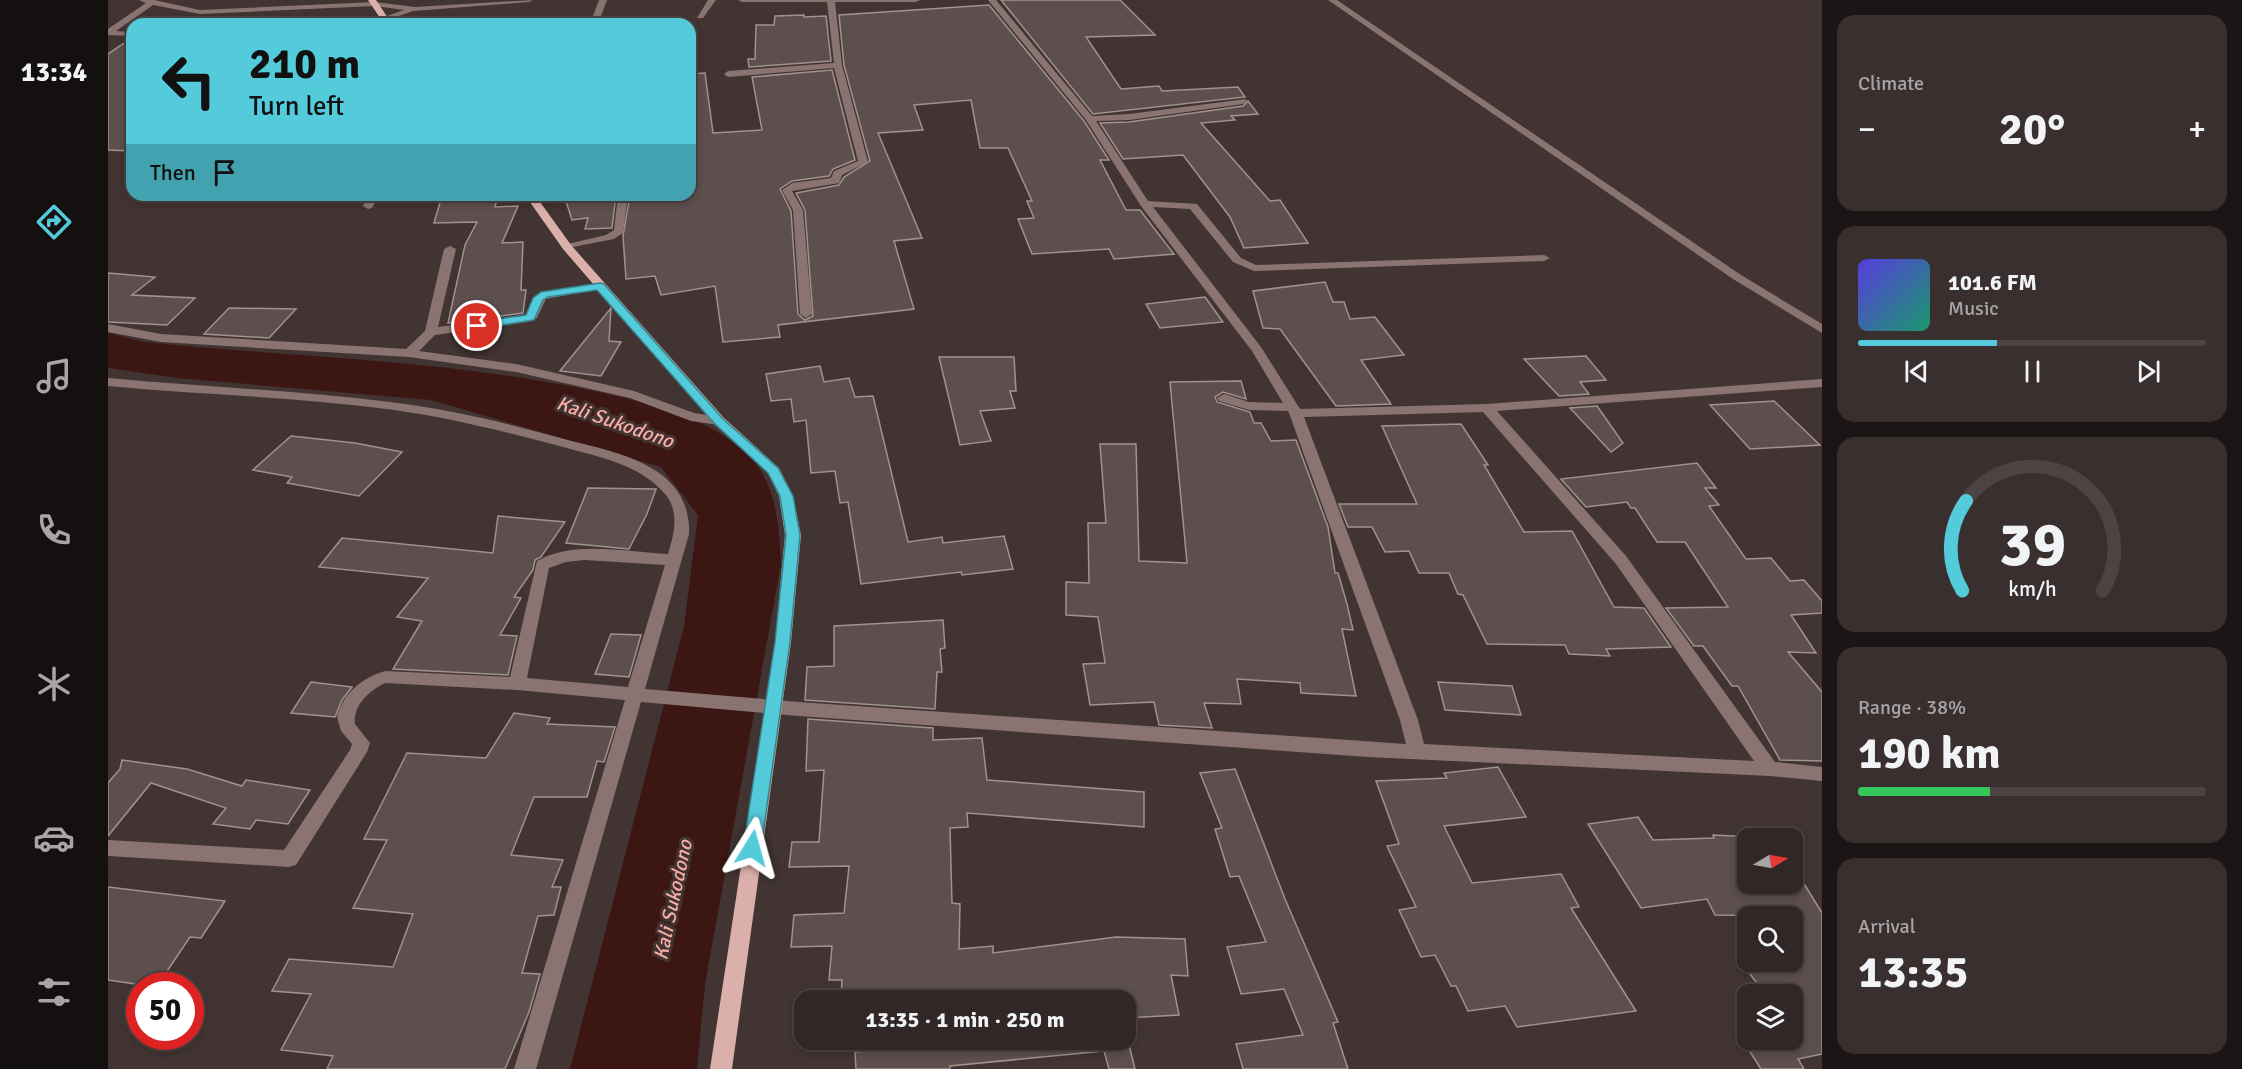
<!DOCTYPE html>
<meta charset="utf-8">
<style>
body{margin:0;font-family:Signika,sans-serif;background:#392f2e;color:#f1f3f6;height:100vh;display:flex;flex-direction:column;font-size:22px;white-space:nowrap}
*{box-sizing:border-box;margin:0}
p{font-size:20px;color:#a8a5a7}
.icon{flex:none;width:33px;height:33px;fill:none;stroke:currentColor;stroke-width:2;stroke-linecap:round;stroke-linejoin:round}
.map{position:relative;flex:1;overflow:hidden}
.drawer{display:flex;flex-direction:column;gap:15px;padding:15px;background:#1b1515;width:420px}
.drawer>*{flex:none}
.top-card{position:absolute;left:18px;top:18px;width:570px;height:183px;border-radius:18px;box-shadow:0 3px 9px #0003,0 0 0 2px #4c4443;background:#53cbdb;color:#111;overflow:hidden}
.needle{width:39px;rotate:80deg}
.fabs{position:absolute;left:1629px;top:828px;display:grid;gap:12px}
.fabs a{display:grid;place-items:center;width:66px;height:66px;border-radius:12px;background:#312726;box-shadow:0 3px 9px #0003,0 0 0 2px #4c4443;font-size:30px}
.speed{position:absolute;left:18px;top:972px;display:flex;gap:12px;font-size:30px;font-weight:700;text-align:center}
.speed>*{display:grid;place-content:center;width:78px;height:78px;border-radius:50%;background:#312726;box-shadow:0 3px 9px #0003,0 0 0 2px #4c4443;line-height:1}
.speed .limit{border:9px solid #d22;background:#fff;color:#111}
.pin{position:absolute;display:grid;place-items:center;width:51px;height:51px;color:#fff;margin:-26px;border:3px solid #fff;border-radius:50%;box-shadow:0 2px 6px #0007}
.me{position:absolute;width:66px;margin:-33px;rotate:8deg;stroke-linejoin:round;filter:drop-shadow(0 0 4px #0008)}
.turn{display:flex;align-items:center;gap:21px;height:126px;padding:0 24px;font-size:27px}
.turn .icon{width:78px;height:78px;stroke-width:2.5}
.turn b{display:block;font-size:42px;line-height:51px}
.then{display:flex;align-items:center;height:57px;padding:0 24px;background:#0003;gap:12px;font-size:22px}
.big{font-size:45px;font-weight:800;line-height:1.1}
.drawer .tile{flex:1;display:flex;flex-direction:column;justify-content:center;gap:9px;min-width:0;padding:0 21px;border-radius:18px;background:#392f2e}
.drawer .dial{align-items:center;gap:0}
.dial svg{height:156px;overflow:visible;fill:none;stroke:#4c4443;stroke-width:7;stroke-linecap:round;text-anchor:middle}
.dial text{fill:#f1f3f6;stroke:none}
.song{display:flex;align-items:center;gap:18px}
.cover{width:72px;height:72px;border-radius:9px;background:linear-gradient(135deg,hsl(250 70% 55%),hsl(160 70% 35%))}
.played{height:6px;border-radius:3px;background:linear-gradient(90deg,#53cbdb 40%,#4c4443 40%)}
.keys{display:flex;justify-content:space-around;direction:ltr}
.heat{display:flex;justify-content:space-between;align-items:center;font-size:33px;direction:ltr}
.charge{height:9px;border-radius:4px;background:linear-gradient(90deg,#34c759 38%,#4c4443 0)}
.trip{position:absolute;left:686px;top:990px;width:342px;height:60px;border-radius:18px;background:#312726;box-shadow:0 3px 9px #0003,0 0 0 2px #4c4443;font-weight:800;line-height:60px;text-align:center}
main{display:flex;flex:1;min-height:0}
.tabs{display:flex;flex-direction:column;width:108px;justify-content:space-around;align-items:center;background:#14100f;color:#a8a5a7}
.tabs .icon{width:42px;height:42px}
.tabs .on{color:#53cbdb}
.tabs b{font-size:27px;color:#f1f3f6}
.map>svg:first-child{display:block}
.water{fill:#3c1613}
.building{fill:#5c4f4d;stroke:#a1928f;stroke-width:1.5}
.lines{fill:none;stroke-linecap:round;stroke-linejoin:round}
.minor{fill:#8a7471;fill-rule:evenodd}
.major{fill:#dbb0aa;fill-rule:evenodd}
.route{fill:#53cbdb;stroke:#36848e;stroke-width:1.5}
.labels{text-anchor:middle;dominant-baseline:central;stroke-width:6;stroke-linejoin:round;paint-order:stroke}
.water-label{font-size:20px;font-style:italic;fill:#f8aca3;stroke:#413432}
</style>
<main>
<nav class="tabs">
<b>13:34</b>
<svg class="icon on" aria-label="directions" viewBox="0 0 24 24"><path d="M12 3l9 9-9 9-9-9zM9 14v-3h6M13 9l2 2-2 2"/></svg>
<svg class="icon" aria-label="music" viewBox="0 0 24 24"><path d="M9 18V5l10-2v13"/><circle cx="6" cy="18" r="3"/><circle cx="16" cy="16" r="3"/></svg>
<svg class="icon" aria-label="phone" viewBox="0 0 24 24"><path d="M5 4h4l2 5-3 2q2 4 5 5l2-3 5 2v4C11 20 4 13 5 4z"/></svg>
<svg class="icon" aria-label="climate" viewBox="0 0 24 24"><path d="M12 3v18M4 7l16 10M4 17L20 7"/></svg>
<svg class="icon" aria-label="car" viewBox="0 0 24 24"><path d="M5 17H2v-5l4-1 3-4h7l3 4 3 1v5h-3M9 17h6M6 11h13"/><circle cx="7" cy="17" r="2"/><circle cx="17" cy="17" r="2"/></svg>
<svg class="icon" aria-label="filters" viewBox="0 0 24 24"><path d="M4 7h16M4 17h16"/><circle cx="9" cy="7" r="2"/><circle cx="15" cy="17" r="2"/></svg>
</nav>
<div class="map">
<svg width="1714" height="1069" viewBox="0 0 1714 1069">
<rect width="100%" height="100%" fill="#413432"/>
<path class="water" d="M 0,333 L 37,342 C 182,357 327,359 471,388 C 528,400 599,413 642,457 C 669,485 671,527 673,564 L 597,984 L 589,1069 L 462,1069 L 576,626 L 590,515 L 553,467 L 323,400 L 69,378 L 0,368 Z"/>
<g class="building">
<path d="M 893,0 L 1012,0 L 1047,35 L 978,37 L 1013,89 L 1051,86 L 1054,91 L 1130,87 L 1137,97 L 985,114 Z"/>
<path d="M 881,5 L 976,121 L 1001,160 L 992,160 L 1018,210 L 1032,210 L 1066,254 L 1006,259 L 1001,249 L 924,254 L 910,219 L 926,218 L 919,201 L 924,201 L 900,148 L 872,148 L 863,100 L 806,105 L 815,130 L 770,133 L 814,238 L 786,241 L 806,309 L 670,325 L 672,337 L 615,342 L 607,286 L 553,295 L 547,276 L 518,279 L 515,236 L 522,195 L 582,195 L 582,74 L 597,73 L 605,133 L 654,130 L 644,77 L 724,70 L 747,160 L 725,169 L 721,176 L 684,181 L 672,189 L 683,211 L 690,314 L 697,320 L 705,316 L 697,210 L 688,193 L 731,185 L 736,177 L 762,161 L 736,65 L 731,15 Z"/>
<path d="M 696,15 L 696,17 L 718,16 L 723,61 L 641,67 L 640,59 L 647,59 L 648,25 L 666,25 L 667,16 Z"/>
<path d="M 24,38 L 24,151 L 0,150 L 0,54 Z"/>
<path d="M 1140,101 L 1150,114 L 1123,116 L 1127,120 L 1093,123 L 1162,201 L 1172,200 L 1200,243 L 1136,248 L 1122,217 L 1075,155 L 1015,159 L 992,123 L 1021,122 L 1135,106 Z"/>
<path d="M 390,195 L 387,207 L 410,206 L 394,243 L 415,242 L 413,290 L 418,290 L 415,313 L 340,323 L 357,245 L 369,222 L 326,223 L 333,199 Z"/>
<path d="M 456,195 L 508,195 L 504,228 L 477,229 L 480,218 L 464,220 Z"/>
<path d="M 0,273 L 47,277 L 24,295 L 87,298 L 59,325 L 0,322 Z"/>
<path d="M 1217,282 L 1225,302 L 1236,302 L 1242,319 L 1267,317 L 1296,355 L 1253,360 L 1283,404 L 1228,406 L 1172,329 L 1155,328 L 1145,291 Z"/>
<path d="M 1097,297 L 1115,322 L 1052,328 L 1038,304 Z"/>
<path d="M 121,308 L 188,309 L 161,338 L 96,334 Z"/>
<path d="M 503,308 L 501,341 L 513,342 L 493,376 L 452,371 Z"/>
<path d="M 1478,356 L 1498,380 L 1472,382 L 1481,394 L 1451,396 L 1416,359 Z"/>
<path d="M 831,357 L 906,357 L 908,391 L 902,391 L 907,408 L 872,411 L 883,441 L 852,445 Z"/>
<path d="M 712,366 L 716,382 L 741,378 L 747,397 L 765,396 L 800,542 L 834,537 L 835,543 L 896,536 L 905,569 L 854,575 L 853,572 L 753,584 L 740,502 L 732,503 L 727,471 L 703,473 L 698,420 L 686,422 L 683,399 L 663,401 L 658,374 Z"/>
<path d="M 1133,381 L 1138,399 L 1115,392 L 1107,397 L 1109,402 L 1142,412 L 1146,423 L 1153,423 L 1163,441 L 1188,440 L 1220,527 L 1227,573 L 1230,573 L 1239,604 L 1245,630 L 1234,629 L 1248,696 L 1193,693 L 1192,683 L 1129,679 L 1133,704 L 1096,703 L 1104,728 L 1051,725 L 1046,702 L 982,705 L 975,664 L 997,663 L 990,617 L 958,615 L 958,582 L 981,583 L 980,523 L 998,523 L 992,444 L 1028,444 L 1031,561 L 1079,563 L 1062,382 Z"/>
<path d="M 1666,401 L 1712,445 L 1642,449 L 1602,405 Z"/>
<path d="M 1489,406 L 1515,443 L 1503,452 L 1462,408 Z"/>
<path d="M 1353,424 L 1380,465 L 1376,465 L 1416,532 L 1464,531 L 1506,607 L 1536,608 L 1563,647 L 1498,649 L 1502,656 L 1461,654 L 1457,645 L 1379,644 L 1355,595 L 1350,594 L 1341,573 L 1311,573 L 1301,551 L 1277,552 L 1264,527 L 1240,527 L 1231,504 L 1309,504 L 1274,426 Z"/>
<path d="M 183,436 L 247,443 L 294,452 L 251,496 L 179,483 L 184,477 L 145,470 Z"/>
<path d="M 1589,463 L 1608,488 L 1597,488 L 1611,505 L 1601,506 L 1638,559 L 1663,558 L 1682,581 L 1696,580 L 1714,601 L 1714,613 L 1683,615 L 1708,653 L 1680,652 L 1714,692 L 1714,761 L 1672,760 L 1630,686 L 1624,686 L 1595,646 L 1586,646 L 1558,608 L 1620,607 L 1577,542 L 1549,542 L 1527,508 L 1523,508 L 1519,502 L 1478,507 L 1453,479 Z"/>
<path d="M 480,488 L 548,489 L 539,514 L 521,549 L 458,543 Z"/>
<path d="M 390,516 L 457,522 L 433,557 L 427,560 L 425,570 L 406,597 L 413,598 L 392,635 L 409,636 L 400,675 L 285,669 L 314,621 L 289,617 L 320,578 L 211,567 L 234,538 L 385,553 Z"/>
<path d="M 835,620 L 837,648 L 832,649 L 834,672 L 829,672 L 827,709 L 697,700 L 699,667 L 726,666 L 726,626 Z"/>
<path d="M 503,634 L 533,635 L 521,677 L 487,674 Z"/>
<path d="M 203,682 L 244,687 L 234,700 L 227,717 L 183,713 Z"/>
<path d="M 1330,682 L 1404,686 L 1413,715 L 1337,710 Z"/>
<path d="M 406,713 L 442,718 L 439,724 L 507,727 L 496,762 L 489,761 L 479,797 L 426,797 L 403,855 L 455,860 L 444,887 L 453,887 L 446,915 L 430,916 L 414,973 L 432,974 L 421,1012 L 397,1069 L 219,1069 L 225,1056 L 173,1050 L 203,994 L 164,991 L 181,959 L 285,967 L 305,914 L 245,908 L 279,840 L 256,839 L 299,753 L 378,758 Z"/>
<path d="M 700,719 L 825,728 L 825,740 L 874,738 L 879,780 L 1036,792 L 1036,827 L 859,813 L 860,827 L 842,828 L 844,903 L 852,904 L 851,949 L 885,946 L 885,953 L 1008,937 L 1077,939 L 1080,976 L 1063,975 L 1071,1015 L 1017,1018 L 1017,1000 L 733,1000 L 734,980 L 721,980 L 724,946 L 683,947 L 686,915 L 736,913 L 741,866 L 681,867 L 684,842 L 711,842 L 716,770 L 698,771 Z"/>
<path d="M 14,760 L 79,769 L 134,786 L 138,780 L 202,790 L 180,824 L 148,820 L 142,829 L 105,824 L 118,808 L 43,783 L 0,836 L 0,783 L 12,769 Z"/>
<path d="M 1390,767 L 1418,817 L 1336,826 L 1364,883 L 1453,874 L 1471,907 L 1463,908 L 1528,1011 L 1409,1027 L 1397,1006 L 1360,1011 L 1348,986 L 1343,986 L 1327,955 L 1313,957 L 1291,910 L 1308,907 L 1279,846 L 1291,844 L 1268,781 L 1339,778 L 1336,773 Z"/>
<path d="M 1127,769 L 1177,899 L 1230,1022 L 1225,1023 L 1240,1069 L 1135,1069 L 1128,1044 L 1195,1035 L 1176,989 L 1133,994 L 1119,947 L 1158,942 L 1131,876 L 1122,877 L 1107,829 L 1114,828 L 1092,773 Z"/>
<path d="M 1530,817 L 1545,840 L 1606,838 L 1605,835 L 1669,838 L 1640,838 L 1640,884 L 1684,884 L 1684,864 L 1714,913 L 1714,1054 L 1690,1059 L 1696,1069 L 1653,1069 L 1630,1033 L 1640,1032 L 1640,1040 L 1684,1040 L 1684,994 L 1657,994 L 1642,974 L 1684,966 L 1684,916 L 1607,915 L 1599,899 L 1533,908 L 1480,824 Z"/>
<path d="M 0,887 L 117,901 L 93,938 L 82,937 L 49,986 L 41,986 L 0,980 Z"/>
<path d="M 1017,1028 L 1027,1069 L 1001,1069 L 996,1051 L 842,1066 L 842,1069 L 748,1069 L 747,1052 L 866,1040 L 1017,1040 Z"/>
</g>
<g class="lines">
<g class="minor">
<path d="M 31,0 L 46,0 L 92,10 L 267,2 L 307,7 L 425,0 L 421,2 L 305,11 L 277,21 L 221,24 L 276,17 L 296,10 L 267,6 L 92,14 L 45,5 L 8,31 L 24,32 L 24,36 L 0,35 L 0,29 L 38,3 Z"/>
<path d="M 491,0 L 499,0 L 490,24 L 482,24 Z"/>
<path d="M 600,0 L 608,0 L 595,18 L 589,18 Z"/>
<path d="M 630,0 L 812,0 L 808,2 L 727,2 L 734,65 L 760,162 L 734,175 L 731,183 L 684,191 L 695,210 L 704,314 L 698,318 L 692,314 L 685,210 L 674,190 L 684,183 L 723,178 L 726,171 L 750,161 L 726,68 L 620,77 L 616,74 L 620,71 L 726,63 L 719,2 L 634,2 Z"/>
<path d="M 880,0 L 888,0 L 984,116 L 1021,114 L 1138,99 L 1138,103 L 1135,104 L 1021,120 L 988,121 L 1040,201 L 1089,204 L 1133,258 L 1148,265 L 1436,255 L 1442,258 L 1436,261 L 1146,271 L 1125,262 L 1082,209 L 1045,207 L 1153,347 L 1192,409 L 1379,404 L 1714,379 L 1714,387 L 1389,411 L 1518,556 L 1667,762 L 1714,767 L 1714,781 L 1662,776 L 1260,757 L 691,716 L 533,702 L 428,1069 L 406,1069 L 517,700 L 409,690 L 277,683 C 261,691 245,705 247,724 L 262,743 L 259,752 L 188,865 L 181,867 L 0,856 L 0,840 L 176,850 L 242,750 L 244,744 L 233,731 L 229,717 C 235,693 254,678 277,671 L 402,677 L 429,561 C 466,540 519,552 560,554 C 566,534 572,512 557,494 C 532,464 490,457 455,447 C 399,432 343,418 286,410 C 191,397 95,395 0,386 L 0,378 C 94,387 188,390 282,402 C 341,409 399,423 456,439 C 489,448 526,454 554,475 C 573,490 582,510 581,534 L 537,689 L 691,702 L 1298,744 L 1292,720 L 1181,413 L 1180,411 L 1141,410 L 1111,401 L 1109,398 L 1116,394 L 1141,402 L 1175,403 L 1144,351 L 1033,206 L 978,120 ZM 1375,412 L 1508,564 L 1646,761 L 1316,744 L 1310,720 L 1196,417 ZM 476,560 L 557,565 L 520,687 L 419,678 L 441,568 L 458,562 Z"/>
<path d="M 1220,0 L 1229,0 L 1633,275 L 1714,324 L 1714,333 L 1625,279 Z"/>
<path d="M 261,195 L 271,195 L 264,208 L 260,209 L 255,206 Z"/>
<path d="M 510,195 L 520,195 L 515,233 L 506,239 L 455,249 L 455,245 L 498,235 L 506,230 Z"/>
<path d="M 342,246 L 348,249 L 330,327 L 413,316 L 420,313 L 427,296 L 433,292 L 492,283 L 498,286 L 492,289 L 438,299 L 429,318 L 420,322 L 327,335 L 311,351 L 408,364 L 526,391 L 586,413 L 611,417 L 618,421 L 611,425 L 583,421 L 522,398 L 408,372 L 301,357 L 53,342 L 0,332 L 0,324 L 53,334 L 298,349 L 317,331 L 336,249 Z"/>
</g>
<g class="major">
<path d="M 260,0 L 268,0 L 284,24 L 276,24 Z"/>
<path d="M 417,195 L 427,195 L 463,245 L 616,418 L 671,468 L 685,496 L 693,535 L 683,642 L 624,1069 L 602,1069 L 667,642 L 677,535 L 671,496 L 660,473 L 606,424 L 455,249 Z"/>
</g>
</g>
<path class="route" d="M 492,283 L 496,284 L 615,419 L 670,468 L 685,496 L 692,535 L 682,642 L 653,848 L 650,853 L 644,855 L 638,853 L 635,848 L 667,642 L 678,535 L 672,496 L 660,473 L 607,424 L 489,290 L 440,297 L 435,300 L 426,320 L 369,329 L 364,326 L 369,322 L 418,315 L 425,298 L 433,292 Z"/>
<g class="labels">
<g class="water-label">
<text transform="translate(507 422) rotate(19)">Kali Sukodono</text>
<text transform="translate(565 900) rotate(-78)">Kali Sukodono</text>
</g>
</g>
</svg>
<div class="fabs">
<a><svg class="needle" viewBox="-14 -14 28 28"><path d="M0-13l5 13h-10z" fill="#e53935"/><path d="M0 13l5-13h-10z" fill="#a8a5a7"/></svg></a>
<a><svg class="icon" aria-label="search" viewBox="0 0 24 24"><circle cx="10" cy="10" r="6"/><path d="M15 15l6 6"/></svg></a>
<a><svg class="icon" aria-label="layers" viewBox="0 0 24 24"><path d="M12 4l9 5-9 5-9-5zM3 14l9 5 9-5"/></svg></a>
</div>
<div class="speed"><div class="limit">50</div></div>
<div class="pin" style="left:369px;top:326px;background:#d93025"><svg class="icon" aria-label="arrive" viewBox="0 0 24 24"><path d="M6 21V4h12l-3 4 3 4H6"/></svg></div>
<svg class="me" style="left:644px;top:848px" viewBox="-20 -20 40 40"><path d="M0-17L14 15 0 8-14 15z" fill="#53cbdb" stroke="#fff" stroke-width="4"/></svg>
<div class="trip">13:35 · 1 min · 250 m</div>
<div class="top-card">
<div class="turn"><svg class="icon" aria-label="left" viewBox="0 0 24 24"><path d="M17 20v-9H6M10 6l-5 5 5 5"/></svg><div><b>210 m</b>Turn left</div></div>
<div class="then">Then<svg class="icon" aria-label="arrive" viewBox="0 0 24 24"><path d="M6 21V4h12l-3 4 3 4H6"/></svg></div>
</div>
</div>
<section class="drawer">
<div class="tile"><p>Climate</p>
<div class="heat"><a>−</a><b class="big">20°</b><a>+</a></div>
</div>
<div class="tile">
<div class="song"><i class="cover"></i><div><b>101.6 FM</b><p>Music</p></div></div>
<div class="played"></div>
<div class="keys"><svg class="icon" aria-label="previous" viewBox="0 0 24 24"><path d="M18 5L8 12l10 7zM5 5v14"/></svg><svg class="icon" aria-label="pause" viewBox="0 0 24 24"><path d="M8 5v14M16 5v14"/></svg><svg class="icon" aria-label="next" viewBox="0 0 24 24"><path d="M6 5l10 7-10 7zM19 5v14"/></svg></div>
</div>
<div class="tile dial"><svg viewBox="0 0 100 80">
<path d="M14 69A42 42 0 1 1 86 69"/>
<path d="M14 69A42 42 0 0 1 16 23" stroke="#53cbdb"/>
<text x="50" y="56" font-size="32" font-weight="700">39</text>
<text x="50" y="72" font-size="11">km/h</text>
</svg></div>
<div class="tile"><p>Range · 38%</p><b class="big">190 km</b><div class="charge"></div></div>
<div class="tile"><p>Arrival</p><b class="big">13:35</b></div>
</section>
</main>
